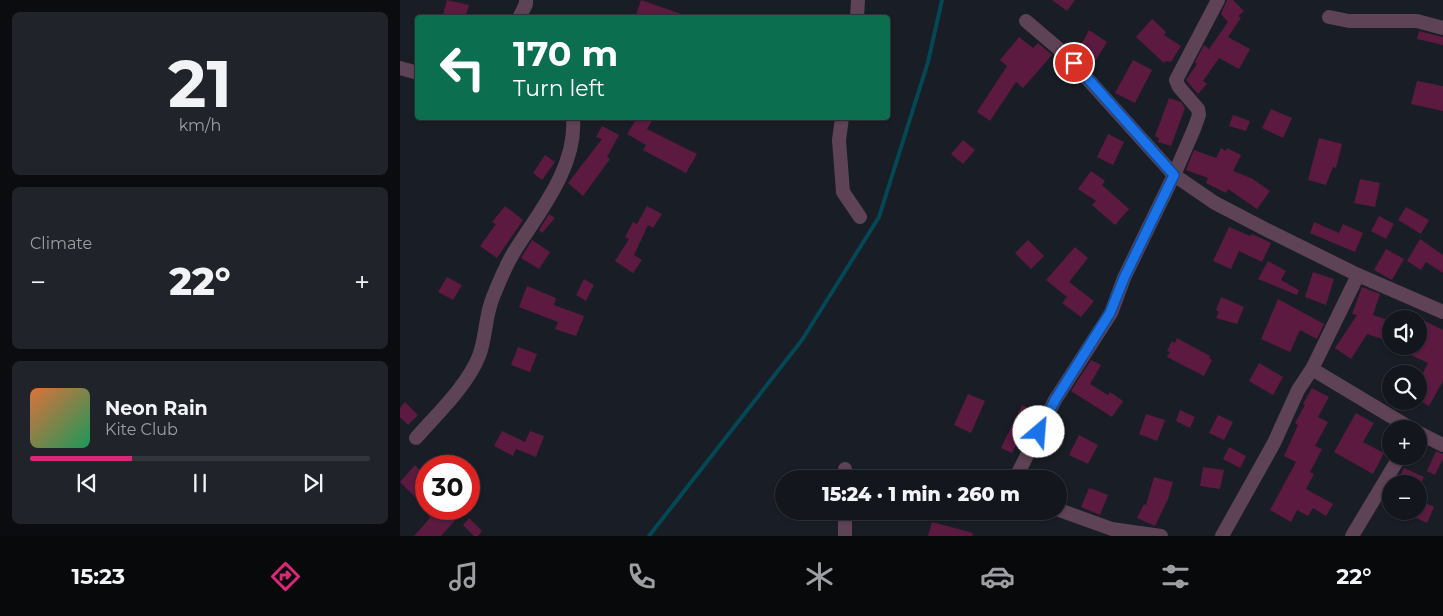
<!DOCTYPE html>
<meta charset="utf-8">
<style>
body{margin:0;font-family:Montserrat,sans-serif;background:#202329;color:#f1f3f6;height:100vh;display:flex;flex-direction:column;font-size:19px;white-space:nowrap}
*{box-sizing:border-box;margin:0}
p{font-size:16px;color:#9d9fa3}
.icon{flex:none;width:28px;height:28px;fill:none;stroke:currentColor;stroke-width:2;stroke-linecap:round;stroke-linejoin:round}
.map{position:relative;flex:1;overflow:hidden}
.details{display:flex;flex-direction:column;gap:12px;padding:12px;background:#0a0c0f;width:400px}
.details>*{flex:none}
.top-card{position:absolute;left:15px;top:15px;width:475px;height:105px;border-radius:5px;box-shadow:0 1px 4px #0004,0 0 0 1px #32353b;background:#0b6e4f;color:#fff;overflow:hidden}
.controls{position:absolute;left:982px;top:310px;display:grid;gap:10px}
.controls a{display:grid;place-items:center;width:45px;height:45px;border-radius:50%;background:#13161c;box-shadow:0 1px 4px #0004,0 0 0 1px #32353b;font-size:25px}
.speed{position:absolute;left:15px;top:455px;display:flex;gap:10px;font-size:25px;font-weight:700;text-align:center}
.speed>*{display:grid;place-content:center;width:65px;height:65px;border-radius:50%;background:#13161c;box-shadow:0 1px 4px #0004,0 0 0 1px #32353b;line-height:1}
.speed .limit{border:8px solid #d22;background:#fff;color:#111}
.pin{position:absolute;display:grid;place-items:center;width:42px;height:42px;color:#fff;margin:-21px;border:2px solid #fff;border-radius:50%;box-shadow:0 1px 5px #0007}
.me{position:absolute;width:55px;margin:-28px;rotate:27deg;stroke-linejoin:round;filter:drop-shadow(0 0 4px #0008)}
.turn{display:flex;align-items:center;gap:18px;height:105px;padding:0 15px;font-size:22px}
.turn .icon{width:65px;height:65px;stroke-width:2.5}
.turn b{display:block;font-size:35px;line-height:42px}
.big{font-size:38px;font-weight:800;line-height:1.1}
.details .tile{flex:1;display:flex;flex-direction:column;justify-content:center;gap:8px;min-width:0;padding:0 18px;border-radius:8px;background:#202329}
.details .dial{align-items:center;gap:0}
.dial b{font-size:65px;line-height:1}
.song{display:flex;align-items:center;gap:15px}
.cover{width:60px;height:60px;border-radius:8px;background:linear-gradient(135deg,hsl(20 70% 55%),hsl(150 70% 35%))}
.played{height:5px;border-radius:2px;background:linear-gradient(90deg,#db2777 30%,#32353b 30%)}
.keys{display:flex;justify-content:space-around;direction:ltr}
.heat{display:flex;justify-content:space-between;align-items:center;font-size:28px;direction:ltr}
.trip{position:absolute;left:375px;top:470px;width:292px;height:50px;border-radius:25px;background:#13161c;box-shadow:0 1px 4px #0004,0 0 0 1px #32353b;font-weight:800;line-height:50px;text-align:center}
.menu{display:flex;height:80px;justify-content:space-around;align-items:center;background:#08090b;color:#9d9fa3}
.menu .icon{width:35px;height:35px}
.menu .on{color:#db2777}
.menu b{font-size:22px;color:#f1f3f6}
main{display:flex;flex:1;min-height:0}
.map>svg:first-child{display:block}
.lines{fill:none;stroke-linecap:round;stroke-linejoin:round}
.stream{stroke:#034854;stroke-width:4}
.building{fill:#5c1a41}
.street{stroke:#5e4255;stroke-width:14}
.route-casing{stroke:#114b97;stroke-width:12}
.route{stroke:#1a73e8;stroke-width:9}
</style>
<main>
<section class="details">
<div class="tile dial"><b>21</b><p>km/h</p></div>
<div class="tile"><p>Climate</p>
<div class="heat"><a>−</a><b class="big">22°</b><a>+</a></div>
</div>
<div class="tile">
<div class="song"><i class="cover"></i><div><b>Neon Rain</b><p>Kite Club</p></div></div>
<div class="played"></div>
<div class="keys"><svg class="icon" aria-label="previous" viewBox="0 0 24 24"><path d="M18 5L8 12l10 7zM5 5v14"/></svg><svg class="icon" aria-label="pause" viewBox="0 0 24 24"><path d="M8 5v14M16 5v14"/></svg><svg class="icon" aria-label="next" viewBox="0 0 24 24"><path d="M6 5l10 7-10 7zM19 5v14"/></svg></div>
</div>
</section>
<div class="map">
<svg width="1043" height="536" viewBox="0 0 1043 536">
<rect width="100%" height="100%" fill="#191d25"/>
<g class="lines">
<path class="stream" d="M 249,536 L 402,340 L 479,217 L 528,62 L 542,0"/>
</g>
<g class="building">
<path d="M 47,0 L 69,5 L 65,18 L 42,18 Z"/>
<path d="M 241,0 L 287,16 L 287,18 L 235,18 Z"/>
<path d="M 652,0 L 675,0 L 667,11 Z"/>
<path d="M 827,0 L 833,0 L 844,11 L 838,16 L 841,18 L 828,37 L 850,49 L 839,69 L 819,58 L 803,81 L 807,84 L 798,94 L 786,80 L 797,64 L 795,62 L 804,45 L 809,49 L 828,22 L 821,14 Z"/>
<path d="M 752,19 L 766,32 L 764,35 L 781,46 L 771,62 L 766,61 L 764,63 L 736,37 Z"/>
<path d="M 689,30 L 707,42 L 694,63 L 680,55 L 682,52 L 679,49 Z"/>
<path d="M 1019,31 L 1043,37 L 1043,45 L 1017,39 Z"/>
<path d="M 619,37 L 633,48 L 638,43 L 652,55 L 623,88 L 616,82 L 590,121 L 577,112 L 607,66 L 600,60 Z"/>
<path d="M 733,60 L 752,70 L 735,103 L 715,93 Z"/>
<path d="M 1017,81 L 1043,86 L 1043,111 L 1011,104 Z"/>
<path d="M 769,98 L 781,102 L 785,108 L 771,146 L 758,142 L 759,138 L 755,136 Z"/>
<path d="M 871,109 L 892,118 L 883,138 L 862,128 Z"/>
<path d="M 833,115 L 850,121 L 846,131 L 829,126 Z"/>
<path d="M 237,118 L 254,118 L 247,129 L 297,154 L 286,173 L 243,150 L 246,145 L 227,134 Z"/>
<path d="M 202,126 L 219,135 L 207,157 L 210,159 L 183,196 L 168,183 L 202,139 L 196,137 Z"/>
<path d="M 708,134 L 724,142 L 713,165 L 697,157 Z"/>
<path d="M 919,138 L 942,144 L 936,168 L 933,167 L 926,185 L 908,180 Z"/>
<path d="M 563,140 L 575,150 L 563,164 L 551,154 Z"/>
<path d="M 821,148 L 826,151 L 827,148 L 841,155 L 833,171 L 851,178 L 870,191 L 857,209 L 828,189 L 826,193 L 806,183 L 808,178 L 786,170 L 794,150 L 816,158 Z"/>
<path d="M 145,155 L 155,162 L 142,180 L 133,173 Z"/>
<path d="M 691,171 L 705,181 L 702,185 L 729,209 L 715,225 L 692,205 L 696,201 L 678,189 Z"/>
<path d="M 960,179 L 980,183 L 975,207 L 954,203 Z"/>
<path d="M 105,206 L 123,220 L 97,258 L 80,246 L 96,224 L 92,222 Z"/>
<path d="M 247,206 L 262,214 L 253,228 L 248,225 L 234,255 L 242,260 L 233,273 L 215,261 L 229,239 L 225,237 L 233,222 L 237,224 Z"/>
<path d="M 1006,207 L 1029,220 L 1021,234 L 998,220 Z"/>
<path d="M 149,214 L 155,218 L 142,233 L 139,230 Z"/>
<path d="M 979,216 L 994,224 L 986,239 L 971,231 Z"/>
<path d="M 914,222 L 939,233 L 943,224 L 963,233 L 955,252 L 910,233 Z"/>
<path d="M 829,227 L 850,236 L 852,234 L 871,243 L 862,262 L 839,251 L 831,269 L 813,261 Z"/>
<path d="M 1020,239 L 1043,255 L 1043,273 L 1026,262 L 1021,270 L 1007,261 Z"/>
<path d="M 132,240 L 150,252 L 139,269 L 121,258 Z"/>
<path d="M 628,240 L 644,256 L 631,269 L 615,253 Z"/>
<path d="M 675,247 L 688,258 L 669,282 L 694,301 L 681,317 L 662,303 L 667,297 L 646,280 Z"/>
<path d="M 986,249 L 1004,259 L 992,280 L 974,270 Z"/>
<path d="M 868,261 L 886,271 L 881,280 L 899,290 L 897,295 L 858,279 Z"/>
<path d="M 913,272 L 934,279 L 926,305 L 905,297 Z"/>
<path d="M 47,277 L 62,285 L 53,300 L 38,292 Z"/>
<path d="M 184,279 L 194,285 L 186,301 L 176,295 Z"/>
<path d="M 127,286 L 156,298 L 154,305 L 184,316 L 176,336 L 155,329 L 158,322 L 119,307 Z"/>
<path d="M 962,287 L 980,294 L 973,315 L 991,321 L 991,342 L 967,334 L 951,359 L 935,348 L 957,315 L 952,314 Z"/>
<path d="M 821,297 L 844,307 L 837,324 L 816,318 L 819,312 L 816,310 Z"/>
<path d="M 878,299 L 924,324 L 917,339 L 900,330 L 890,352 L 861,339 Z"/>
<path d="M 1023,320 L 1043,330 L 1043,381 L 1029,406 L 1019,400 L 1019,381 L 1028,363 L 1011,355 L 1015,346 L 1019,346 L 1019,329 Z"/>
<path d="M 777,338 L 810,356 L 809,358 L 812,360 L 804,376 L 767,357 L 770,352 L 767,351 L 772,341 L 775,343 Z"/>
<path d="M 118,347 L 137,354 L 130,372 L 111,365 Z"/>
<path d="M 691,360 L 701,365 L 690,384 L 708,395 L 710,392 L 723,401 L 712,417 L 671,391 Z"/>
<path d="M 859,363 L 883,377 L 873,395 L 849,381 Z"/>
<path d="M 912,388 L 929,397 L 918,417 L 928,422 L 915,446 L 922,449 L 910,472 L 914,474 L 906,489 L 933,504 L 926,516 L 913,508 L 908,516 L 897,510 L 891,522 L 870,510 L 896,462 L 884,456 L 898,425 L 895,423 L 905,405 L 903,404 Z"/>
<path d="M 568,394 L 585,401 L 571,433 L 554,425 Z"/>
<path d="M 5,402 L 18,415 L 8,425 L 0,417 L 0,408 Z"/>
<path d="M 622,405 L 639,413 L 626,437 L 621,435 L 612,453 L 601,448 Z"/>
<path d="M 780,410 L 795,417 L 790,428 L 776,421 Z"/>
<path d="M 956,413 L 974,423 L 963,442 L 984,453 L 973,474 L 934,452 Z"/>
<path d="M 746,414 L 765,420 L 757,441 L 739,434 Z"/>
<path d="M 818,415 L 833,422 L 824,440 L 809,433 Z"/>
<path d="M 102,431 L 125,442 L 130,431 L 144,436 L 136,457 L 116,449 L 113,456 L 94,446 Z"/>
<path d="M 679,435 L 698,445 L 688,464 L 669,455 Z"/>
<path d="M 829,447 L 846,456 L 840,468 L 823,459 Z"/>
<path d="M 1036,451 L 1043,454 L 1043,459 L 1035,475 L 1027,471 Z"/>
<path d="M 15,465 L 26,478 L 26,488 L 16,498 L 0,482 Z"/>
<path d="M 803,467 L 824,470 L 820,489 L 800,486 Z"/>
<path d="M 1004,468 L 1024,477 L 1021,484 L 996,484 Z"/>
<path d="M 754,477 L 773,482 L 768,499 L 755,526 L 737,518 L 744,504 L 746,505 Z"/>
<path d="M 689,488 L 708,495 L 700,515 L 681,507 Z"/>
<path d="M 1019,500 L 1034,507 L 1027,523 L 1001,511 L 1019,511 Z"/>
<path d="M 34,509 L 51,509 L 59,516 L 41,536 L 14,536 L 30,518 L 28,515 Z"/>
<path d="M 69,518 L 82,531 L 78,536 L 74,536 L 63,525 Z"/>
<path d="M 532,522 L 573,533 L 572,536 L 528,536 Z"/>
</g>
<g class="lines">
<g class="street">
<path d="M 929,17 L 949,21 L 1017,21 L 1043,28"/>
<path d="M 119,18 L 126,4 L 126,0"/>
<path d="M 457,18 L 458,0"/>
<path d="M 626,21 L 666,55 L 774,175 L 815,203 L 869,231 L 958,275 L 1043,312"/>
<path d="M 0,68 L 18,73"/>
<path d="M 442,118 L 439,140 L 443,192 L 460,217"/>
<path d="M 912,369 L 1012,429"/>
<path d="M 1019,433 L 1043,445"/>
<path d="M 16,438 C 37,414 67,386 79,356 C 86,338 85,316 93,297 C 99,282 106,265 114,252 C 139,212 177,167 173,118"/>
<path d="M 445,479 L 445,469"/>
<path d="M 615,479 L 655,400 L 711,313 L 724,278 L 774,175 L 794,129 L 799,115 L 798,109 L 779,87 L 776,80 L 818,0"/>
<path d="M 659,510 L 712,529 L 761,536"/>
<path d="M 445,536 L 445,511"/>
<path d="M 822,536 L 874,443 L 898,390 L 912,369 L 958,275"/>
<path d="M 952,536 L 1000,456"/>
</g>
</g>
<g class="lines">
<defs>
<path id="route" d="M 639,432 L 655,400 L 710,313 L 724,278 L 774,175 L 674,63"/>
</defs>
<use href="#route" class="route-casing"/>
<use href="#route" class="route"/>
</g>
</svg>
<div class="controls">
<a><svg class="icon" aria-label="sound" viewBox="0 0 24 24"><path d="M4 9h4l5-4v14l-5-4H4zM17 9q2 3 0 6"/></svg></a>
<a><svg class="icon" aria-label="search" viewBox="0 0 24 24"><circle cx="10" cy="10" r="6"/><path d="M15 15l6 6"/></svg></a>
<a>+</a>
<a>−</a>
</div>
<div class="speed"><div class="limit">30</div></div>
<div class="pin" style="left:674px;top:63px;background:#d93025"><svg class="icon" aria-label="arrive" viewBox="0 0 24 24"><path d="M6 21V4h12l-3 4 3 4H6"/></svg></div>
<svg class="me" style="left:639px;top:432px" viewBox="-20 -20 40 40"><circle r="19" fill="#fff"/><path d="M0-13L10 11 0 6-10 11z" fill="#1a73e8"/></svg>
<div class="trip">15:24 · 1 min · 260 m</div>
<div class="top-card">
<div class="turn"><svg class="icon" aria-label="left" viewBox="0 0 24 24"><path d="M17 20v-9H6M10 6l-5 5 5 5"/></svg><div><b>170 m</b>Turn left</div></div>
</div>
</div>
</main>
<nav class="menu">
<b>15:23</b>
<svg class="icon on" aria-label="directions" viewBox="0 0 24 24"><path d="M12 3l9 9-9 9-9-9zM9 14v-3h6M13 9l2 2-2 2"/></svg>
<svg class="icon" aria-label="music" viewBox="0 0 24 24"><path d="M9 18V5l10-2v13"/><circle cx="6" cy="18" r="3"/><circle cx="16" cy="16" r="3"/></svg>
<svg class="icon" aria-label="phone" viewBox="0 0 24 24"><path d="M5 4h4l2 5-3 2q2 4 5 5l2-3 5 2v4C11 20 4 13 5 4z"/></svg>
<svg class="icon" aria-label="climate" viewBox="0 0 24 24"><path d="M12 3v18M4 7l16 10M4 17L20 7"/></svg>
<svg class="icon" aria-label="car" viewBox="0 0 24 24"><path d="M5 17H2v-5l4-1 3-4h7l3 4 3 1v5h-3M9 17h6M6 11h13"/><circle cx="7" cy="17" r="2"/><circle cx="17" cy="17" r="2"/></svg>
<svg class="icon" aria-label="filters" viewBox="0 0 24 24"><path d="M4 7h16M4 17h16"/><circle cx="9" cy="7" r="2"/><circle cx="15" cy="17" r="2"/></svg>
<b>22°</b>
</nav>
